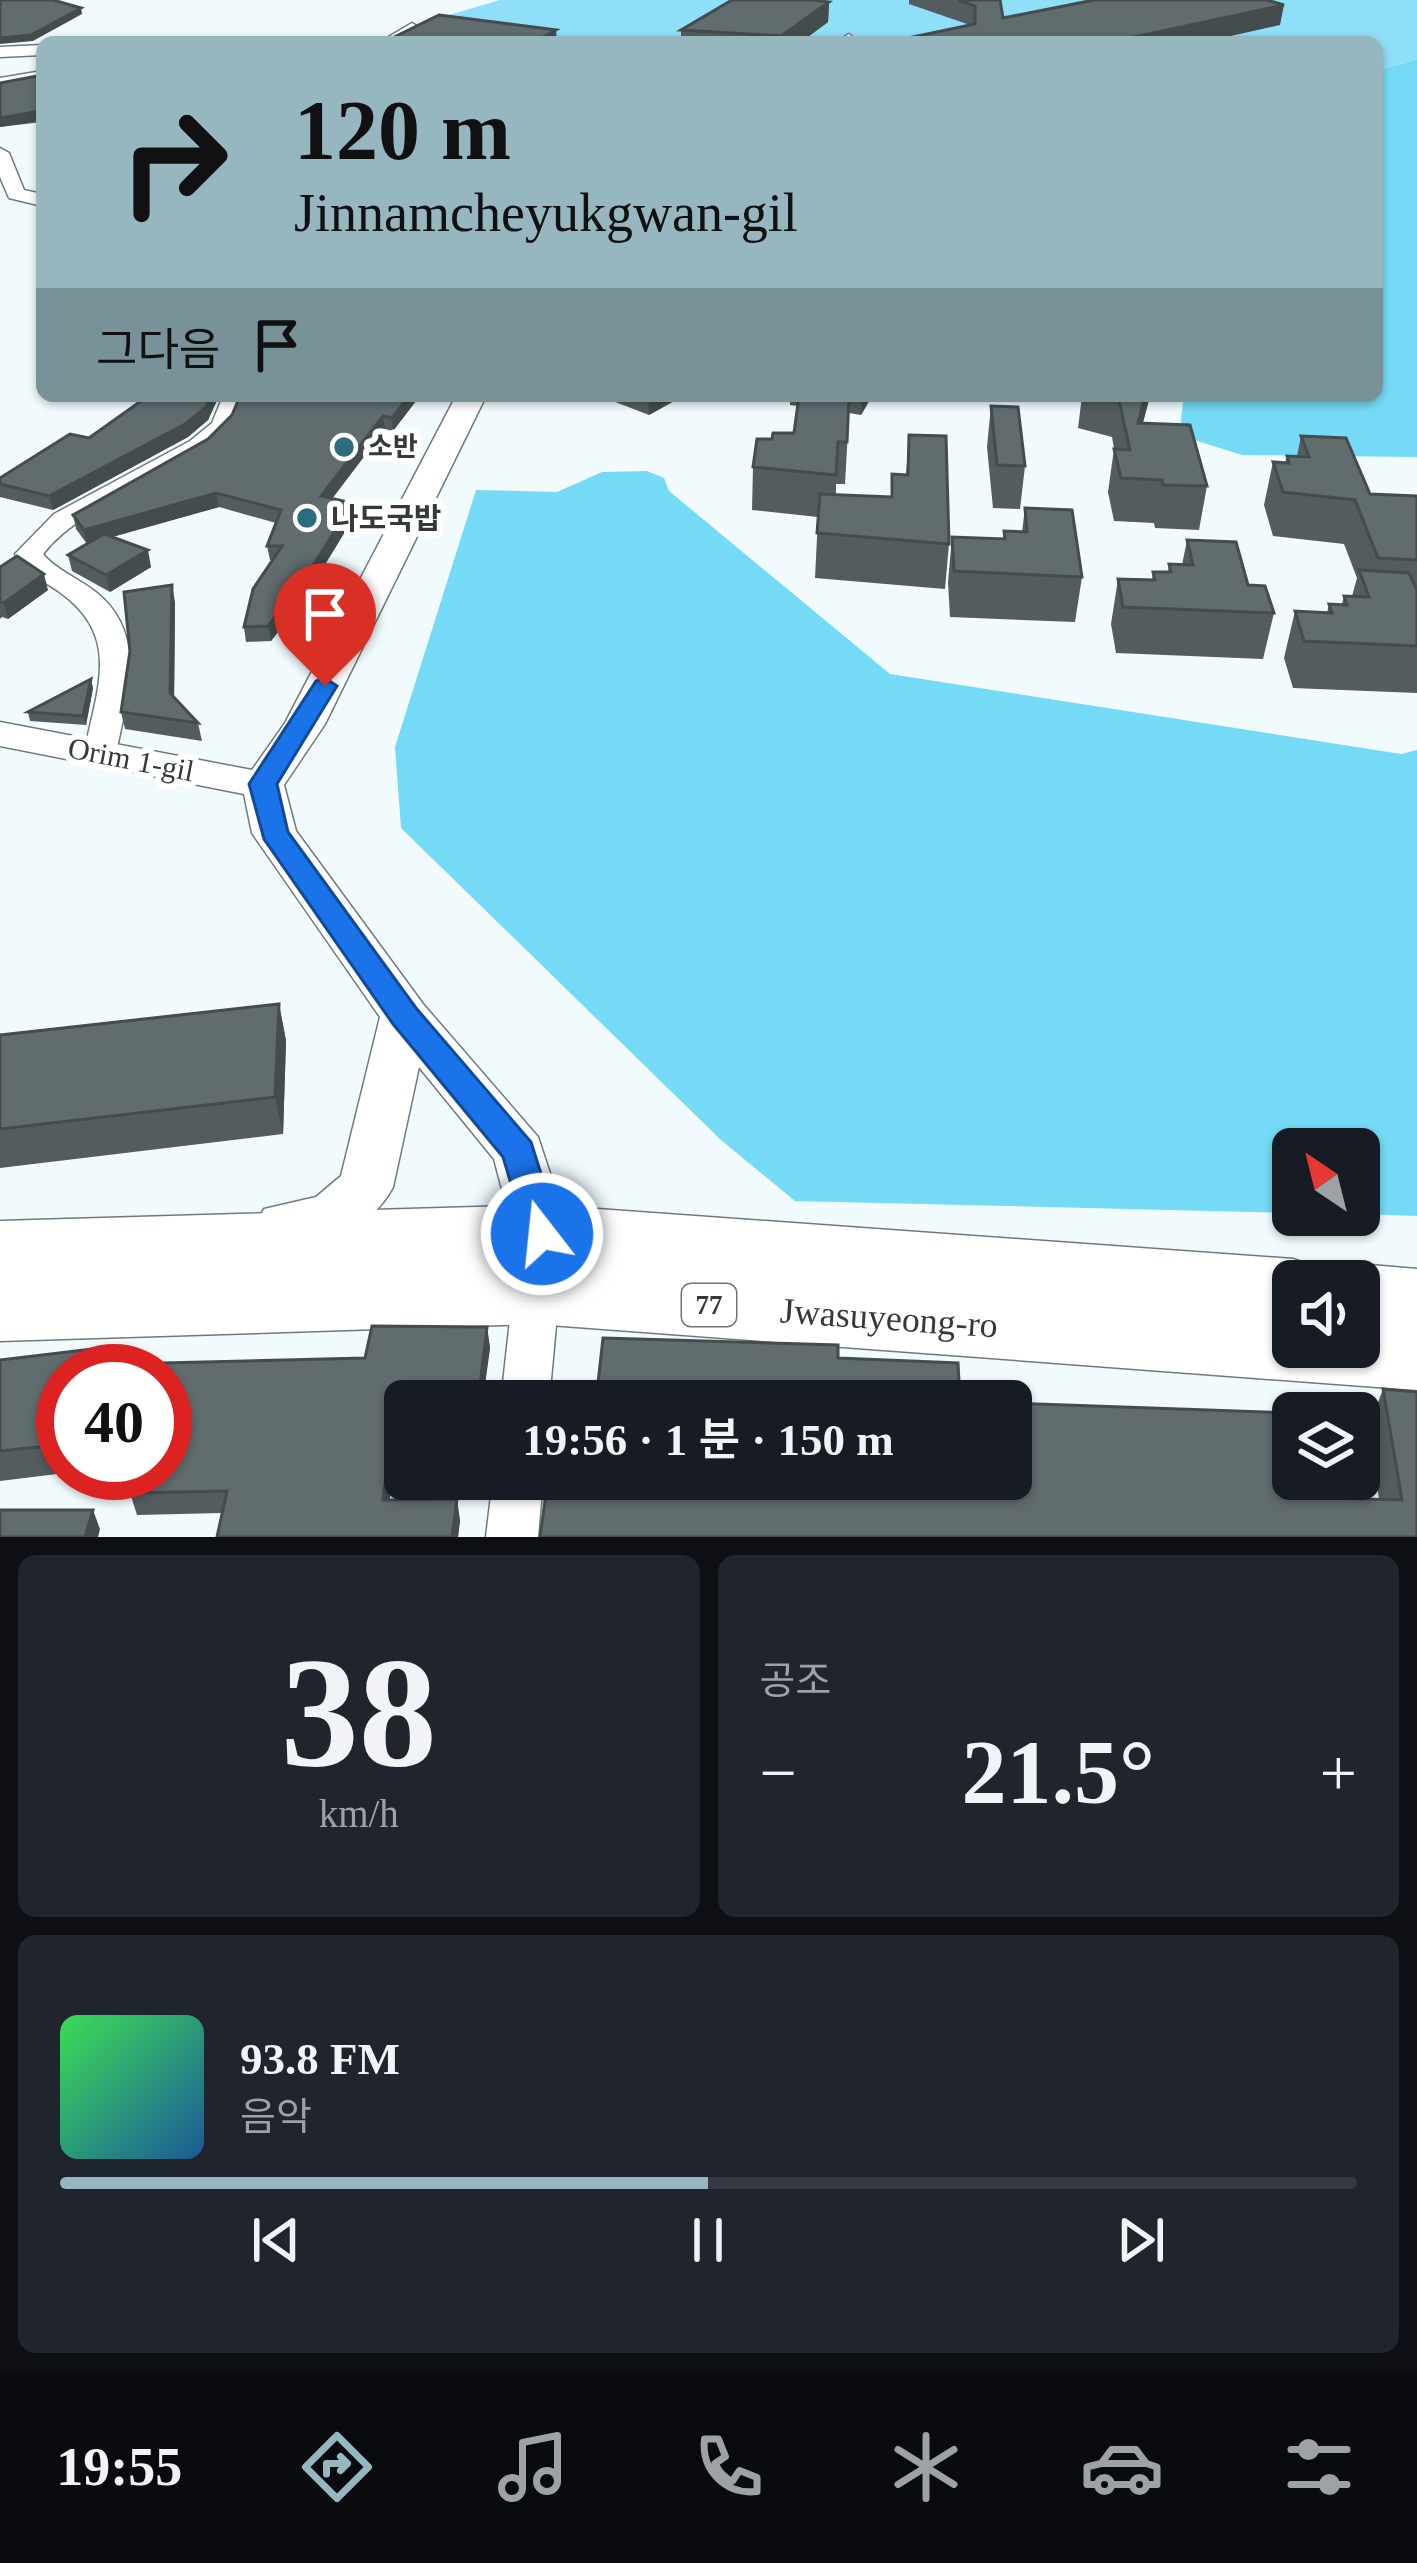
<!DOCTYPE html>
<html lang="ko">
<meta charset="utf-8">
<style>
body{margin:0;font-family:"Times New Roman","Noto Sans KR",serif;background:#20242c;color:#f1f3f6;height:100vh;display:flex;flex-direction:column;font-size:45px;white-space:nowrap}
*{box-sizing:border-box;margin:0}
p{font-size:39px;color:#9ea1a6}
.icon{flex:none;width:66px;height:66px;fill:none;stroke:currentColor;stroke-width:2;stroke-linecap:round;stroke-linejoin:round}
.map{position:relative;height:1537px;overflow:hidden}
.drawer{display:flex;flex-direction:column;gap:18px;padding:18px;background:#0d0f14;flex:1}
.drawer>*{flex:none}
.banner{position:absolute;left:36px;top:36px;width:1347px;height:366px;border-radius:18px;box-shadow:0 3px 9px #0004;background:#97b7c0;color:#111;overflow:hidden}
.needle{width:78px;rotate:325deg}
.controls{position:absolute;left:1272px;top:1128px;display:grid;gap:24px}
.controls a{display:grid;place-items:center;width:108px;height:108px;border-radius:18px;background:#171b24;box-shadow:0 3px 9px #0004;font-size:60px}
.speed{position:absolute;left:36px;top:1344px;display:flex;gap:24px;font-size:60px;font-weight:700;text-align:center}
.speed>*{display:grid;place-content:center;width:156px;height:156px;border-radius:50%;background:#171b24;box-shadow:0 3px 9px #0004;line-height:1}
.speed .limit{border:18px solid #d22;background:#fff;color:#111}
.pin{position:absolute;display:grid;place-items:center;width:102px;height:102px;color:#fff;margin:-123px -51px;border-radius:50% 50% 50% 0;rotate:-45deg;box-shadow:0 0 12px #0007}
.pin .icon{rotate:45deg}
.me{position:absolute;width:132px;margin:-66px;rotate:344deg;stroke-linejoin:round;filter:drop-shadow(0 0 9px #0008)}
.turn{display:flex;align-items:center;gap:42px;height:252px;padding:0 60px;font-size:54px}
.turn .icon{width:156px;height:156px;stroke-width:2.5}
.turn b{display:block;font-size:84px;line-height:102px}
.then{display:flex;align-items:center;height:114px;padding:0 60px;background:#0003;gap:24px;font-size:45px}
.big{font-size:90px;font-weight:600;line-height:1.1}
.drawer .card{flex:1;display:flex;flex-direction:column;justify-content:center;gap:18px;min-width:0;padding:0 42px;border-radius:18px;background:#20242c}
.drawer .dial{align-items:center;gap:0}
.dial b{font-size:156px;line-height:1}
.song{display:flex;align-items:center;gap:36px}
.cover{width:144px;height:144px;border-radius:18px;background:linear-gradient(135deg,hsl(130 70% 55%),hsl(210 70% 35%))}
.played{height:12px;border-radius:6px;background:linear-gradient(90deg,#97b7c0 50%,#363941 50%)}
.keys{display:flex;justify-content:space-around;direction:ltr}
.heat{display:flex;justify-content:space-between;align-items:center;font-size:66px;direction:ltr}
.drawer .tiles{flex:1;display:grid;gap:18px;grid-template-columns:1fr 1fr}
.card:last-child{grid-column:span 2}
.trip{position:absolute;left:384px;top:1380px;width:648px;height:120px;border-radius:18px;background:#171b24;box-shadow:0 3px 9px #0004;font-weight:600;line-height:120px;text-align:center}
.dock{display:flex;height:192px;justify-content:space-around;align-items:center;background:#090b0e;color:#9ea1a6}
.dock .icon{width:84px;height:84px}
.dock .active{color:#97b7c0}
.dock b{font-size:54px;color:#f1f3f6}
.map>svg:first-child{display:block}
.green{fill:#8edff7}
.forest{fill:#75daf6}
.lines{fill:none;stroke-linecap:round;stroke-linejoin:round}
.minor-casing{stroke:#6f7a7e;stroke-width:3}
.tertiary-casing{stroke:#6f7a7e;stroke-width:3}
.primary-casing{stroke:#6f7a7e;stroke-width:3}
.minor{fill:#fff;fill-rule:evenodd}
.tertiary{fill:#fff;fill-rule:evenodd}
.primary{fill:#fff;fill-rule:evenodd}
.wall{fill:#535d5f}
.shaded-wall{fill:#444c4e}
.building{fill:#616c6f;stroke:#444c4e;stroke-width:3}
.route{fill:#1a73e8;stroke:#114b97;stroke-width:3}
.poi-dot{fill:#2a6d7f;stroke:#fff;stroke-width:4.5}
.labels{text-anchor:middle;dominant-baseline:central;stroke-width:12;stroke-linejoin:round;paint-order:stroke}
.far-poi-label{font-size:27px;font-weight:bold;fill:#34393a;stroke:#fff;text-anchor:start}
.shield{fill:#fff;stroke:#717475;stroke-width:3}
.shield-label{font-size:27px;font-weight:bold;fill:#34393a}
.poi-label{font-size:30px;font-weight:bold;fill:#34393a;stroke:#fff;text-anchor:start}
.street-label{font-size:30px;fill:#34393a;stroke:#fff}
.near-street-label{font-size:36px;fill:#34393a;stroke:#fff}
</style>
<div class="map">
<svg width="1417" height="1537" viewBox="0 0 1417 1537">
<rect width="100%" height="100%" fill="#f1fbfe"/>
<path class="green" d="M 500,0 L 1417,0 L 1417,59 L 1377,71 L 1377,42 L 393,42 L 435,19 Z"/>
<g class="forest">
<path d="M 1417,59 L 1417,457 L 1242,455 L 1179,435 L 1184,396 L 1377,396 L 1377,71 Z"/>
<path d="M 647,471 L 664,478 L 669,491 L 890,674 L 1401,754 L 1417,750 L 1417,1216 L 1359,1214 L 1359,1149 L 1293,1149 L 1293,1213 L 795,1201 L 721,1140 L 401,828 L 395,747 L 476,490 L 557,492 L 602,472 Z"/>
</g>
<g class="lines">
<defs>
<g id="minor">
<path d="M 412,23 L 420,28 L 399,42 L 380,42 Z"/>
<path d="M 42,45 L 42,55 L 0,57 L 0,47 Z"/>
<path d="M 42,71 L 42,81 L 0,88 L 0,78 Z"/>
<path d="M 0,148 L 9,153 L 24,190 L 42,194 L 42,206 L 9,198 L 0,177 Z"/>
<path d="M 223,396 L 247,396 C 212,487 99,483 43,554 C 56,570 80,579 97,593 C 148,635 127,697 116,753 L 100,763 L 88,760 L 84,753 C 99,681 123,631 49,585 C 34,576 21,571 15,554 L 54,514 L 190,441 L 212,423 Z"/>
<path d="M 536,1274 L 552,1280 L 559,1293 L 549,1401 L 501,1401 L 513,1293 L 520,1280 Z"/>
<path d="M 493,1479 L 543,1479 L 538,1537 L 486,1537 Z"/>
</g>
<g id="tertiary">
<path d="M 849,34 L 858,42 L 836,42 Z"/>
<path d="M 456,396 L 486,396 L 325,724 L 284,785 L 296,831 L 423,1004 L 538,1137 L 570,1234 L 568,1262 L 559,1278 L 539,1285 L 519,1278 L 510,1262 L 514,1234 L 494,1159 L 419,1067 L 393,1187 C 370,1231 312,1257 264,1241 L 256,1225 L 264,1209 L 316,1197 L 341,1176 L 380,1017 L 252,833 L 244,794 L 0,746 L 0,722 L 252,770 L 285,723 Z"/>
</g>
<path id="primary" d="M 542,1205 L 1293,1259 L 1319,1268 L 1326,1281 L 1293,1281 L 1293,1347 L 1359,1347 L 1359,1281 L 1329,1281 L 1333,1273 L 1359,1264 L 1417,1269 L 1417,1390 L 536,1324 L 0,1341 L 0,1221 Z"/>
</defs>
<use href="#minor" class="minor-casing"/>
<use href="#tertiary" class="tertiary-casing"/>
<use href="#primary" class="primary-casing"/>
<use href="#minor" class="minor"/>
<use href="#tertiary" class="tertiary"/>
<use href="#primary" class="primary"/>
</g>
<g class="wall">
<path d="M 909,0 L 1000,0 L 1003,18 L 1280,25 L 970,25 L 909,4 Z"/>
<path d="M 829,2 L 828,22 L 801,42 L 681,42 L 681,30 Z"/>
<path d="M 42,75 L 42,122 L 0,127 L 41,77 Z"/>
<path d="M 148,396 L 219,396 L 208,420 L 188,437 L 53,510 L 0,497 L 0,478 L 89,438 Z"/>
<path d="M 605,396 L 683,396 L 649,415 L 605,398 Z"/>
<path d="M 790,396 L 872,396 L 861,415 L 849,413 L 845,484 L 836,484 L 836,495 L 891,497 L 892,474 L 906,475 L 909,435 L 949,544 L 945,589 L 815,578 L 818,517 L 752,510 L 753,467 L 772,439 L 794,433 L 798,406 L 790,405 Z"/>
<path d="M 1082,396 L 1150,396 L 1143,423 L 1207,486 L 1199,530 L 1155,528 L 1154,523 L 1114,521 L 1108,492 L 1114,449 L 1112,437 L 1078,428 Z"/>
<path d="M 419,397 L 393,431 L 385,429 L 332,499 L 352,503 L 354,517 L 305,597 L 271,641 L 246,642 L 244,627 L 272,560 L 270,560 L 267,546 L 276,523 L 219,507 L 112,537 L 151,567 L 110,592 L 72,571 L 68,555 L 87,544 L 76,529 L 73,515 L 208,439 L 232,415 Z"/>
<path d="M 991,406 L 1025,466 L 1020,509 L 993,508 L 987,447 Z"/>
<path d="M 1301,436 L 1370,494 L 1417,496 L 1417,693 L 1293,688 L 1284,658 L 1295,611 L 1327,613 L 1329,604 L 1342,604 L 1344,596 L 1352,596 L 1357,578 L 1344,544 L 1273,536 L 1264,505 L 1273,462 L 1285,463 L 1287,456 L 1297,456 Z"/>
<path d="M 1025,508 L 1082,577 L 1075,622 L 950,617 L 948,582 L 952,537 L 1003,539 L 1004,531 L 1022,532 Z"/>
<path d="M 1187,540 L 1248,585 L 1274,613 L 1263,659 L 1116,653 L 1111,624 L 1118,579 L 1152,580 L 1153,572 L 1168,572 L 1169,564 L 1182,565 Z"/>
<path d="M 0,567 L 48,590 L 8,619 L 2,617 L 0,619 Z"/>
<path d="M 175,602 L 174,698 L 198,723 L 202,741 L 125,729 L 121,712 Z"/>
<path d="M 93,688 L 86,725 L 30,721 L 28,712 Z"/>
<path d="M 279,1004 L 286,1041 L 283,1134 L 0,1168 L 0,1035 Z"/>
<path d="M 487,1327 L 490,1348 L 483,1401 L 405,1401 L 405,1406 L 401,1406 L 390,1499 L 460,1520 L 458,1537 L 217,1537 L 222,1513 L 137,1515 L 130,1493 L 365,1358 Z"/>
<path d="M 0,1360 L 63,1371 L 63,1461 L 57,1474 L 0,1481 Z"/>
<path d="M 1383,1389 L 1417,1537 L 1328,1498 L 1379,1499 L 1368,1429 Z"/>
</g>
<g class="shaded-wall">
<path d="M 829,2 L 828,22 L 801,42 L 781,42 L 781,36 Z"/>
<path d="M 1284,5 L 1280,25 L 1204,42 L 1111,42 Z"/>
<path d="M 81,8 L 82,14 L 33,41 L 0,44 L 0,38 Z"/>
<path d="M 556,30 L 557,42 L 534,42 Z"/>
<path d="M 35,112 L 37,121 L 0,127 L 0,118 Z"/>
<path d="M 211,396 L 219,396 L 208,420 L 188,437 L 53,510 L 49,496 Z"/>
<path d="M 409,396 L 419,397 L 393,431 L 392,418 Z"/>
<path d="M 648,396 L 683,396 L 649,415 Z"/>
<path d="M 862,396 L 872,396 L 861,415 Z"/>
<path d="M 1145,396 L 1150,396 L 1131,465 L 1138,423 Z"/>
<path d="M 383,416 L 385,429 L 323,510 L 321,496 Z"/>
<path d="M 216,493 L 219,507 L 87,544 L 84,530 Z"/>
<path d="M 352,503 L 354,517 L 305,597 L 271,641 L 268,626 Z"/>
<path d="M 148,550 L 151,567 L 110,592 L 106,575 Z"/>
<path d="M 44,574 L 48,590 L 8,619 L 4,603 Z"/>
<path d="M 172,585 L 175,602 L 174,711 L 170,693 Z"/>
<path d="M 91,679 L 93,688 L 86,725 L 83,716 Z"/>
<path d="M 279,1004 L 286,1041 L 283,1134 L 275,1097 Z"/>
<path d="M 487,1327 L 490,1348 L 482,1401 L 480,1385 Z"/>
<path d="M 92,1349 L 99,1371 L 82,1371 Z"/>
<path d="M 397,1384 L 401,1406 L 387,1521 L 383,1500 Z"/>
<path d="M 63,1410 L 63,1461 L 57,1474 L 46,1446 Z"/>
<path d="M 457,1499 L 460,1520 L 458,1537 L 452,1537 Z"/>
<path d="M 93,1510 L 100,1529 L 98,1537 L 85,1537 Z"/>
</g>
<g class="building">
<path d="M 0,0 L 53,0 L 81,8 L 31,35 L 0,38 Z"/>
<path d="M 732,0 L 812,0 L 829,2 L 781,36 L 681,30 Z"/>
<path d="M 958,0 L 1000,0 L 1003,18 L 1094,0 L 1267,0 L 1284,5 L 1111,42 L 889,42 L 975,24 L 975,6 Z"/>
<path d="M 439,15 L 556,30 L 534,42 L 384,42 Z"/>
<path d="M 42,75 L 42,113 L 35,112 L 0,118 L 0,83 Z"/>
<path d="M 148,396 L 211,396 L 206,407 L 185,424 L 49,496 L 0,484 L 0,478 L 70,434 L 89,438 Z"/>
<path d="M 240,396 L 409,396 L 392,418 L 383,416 L 321,496 L 352,503 L 303,582 L 268,626 L 244,627 L 253,589 L 282,546 L 267,546 L 281,510 L 216,493 L 84,530 L 73,515 L 208,439 L 232,415 Z"/>
<path d="M 799,396 L 849,396 L 847,442 L 838,442 L 836,475 L 753,467 L 757,439 L 772,439 L 773,433 L 794,433 Z"/>
<path d="M 1118,396 L 1145,396 L 1138,423 L 1190,425 L 1207,486 L 1163,485 L 1162,480 L 1121,478 L 1114,449 L 1130,450 Z"/>
<path d="M 991,406 L 1018,407 L 1025,466 L 997,465 Z"/>
<path d="M 909,435 L 946,436 L 949,544 L 817,533 L 820,494 L 892,497 L 892,474 L 908,475 Z"/>
<path d="M 1301,436 L 1346,438 L 1370,494 L 1417,496 L 1417,560 L 1378,558 L 1355,500 L 1283,492 L 1273,462 L 1289,463 L 1287,456 L 1309,457 Z"/>
<path d="M 1025,508 L 1072,510 L 1082,577 L 954,571 L 952,537 L 1005,539 L 1004,531 L 1027,532 Z"/>
<path d="M 104,534 L 148,550 L 106,575 L 68,555 Z"/>
<path d="M 1187,540 L 1236,542 L 1248,585 L 1265,586 L 1274,613 L 1123,607 L 1118,579 L 1155,580 L 1153,572 L 1171,572 L 1169,564 L 1193,565 Z"/>
<path d="M 17,556 L 44,574 L 4,603 L 0,602 L 0,567 Z"/>
<path d="M 1359,570 L 1409,573 L 1417,590 L 1417,646 L 1304,641 L 1295,611 L 1332,613 L 1329,604 L 1347,605 L 1344,596 L 1369,597 Z"/>
<path d="M 172,585 L 170,693 L 198,723 L 121,712 L 130,651 L 124,592 Z"/>
<path d="M 91,679 L 83,716 L 28,712 Z"/>
<path d="M 279,1004 L 275,1097 L 0,1129 L 0,1035 Z"/>
<path d="M 372,1326 L 487,1327 L 480,1385 L 397,1384 L 383,1500 L 457,1499 L 452,1537 L 217,1537 L 227,1491 L 130,1493 L 135,1473 L 165,1473 L 165,1371 L 161,1371 L 163,1363 L 365,1358 Z"/>
<path d="M 603,1338 L 838,1345 L 838,1358 L 958,1363 L 960,1401 L 967,1401 L 596,1401 Z"/>
<path d="M 92,1349 L 82,1371 L 63,1371 L 63,1410 L 46,1446 L 0,1451 L 0,1360 Z"/>
<path d="M 1383,1389 L 1417,1392 L 1417,1537 L 540,1537 L 548,1479 L 1011,1479 L 1011,1403 L 1293,1413 L 1293,1479 L 1323,1479 L 1328,1498 L 1402,1500 Z"/>
<path d="M 0,1510 L 93,1510 L 85,1537 L 0,1537 Z"/>
</g>
<path class="route" d="M 325,678 L 337,686 L 277,784 L 288,832 L 416,1008 L 531,1142 L 560,1234 L 555,1244 L 542,1249 L 529,1244 L 503,1157 L 393,1024 L 264,839 L 249,784 L 316,681 Z"/>
<g class="poi-dot">
<circle cx="344" cy="447" r="12"/>
<circle cx="307" cy="518" r="12"/>
</g>
<g class="labels">
<g class="far-poi-label">
<text x="368" y="447">소반</text>
</g>
<rect class="shield" x="682" y="1284" width="54" height="42" rx="9"/>
<g class="shield-label">
<text x="709" y="1305">77</text>
</g>
<g class="poi-label">
<text x="331" y="518">나도국밥</text>
</g>
<g class="street-label">
<text transform="translate(131 759) rotate(11)">Orim 1-gil</text>
</g>
<g class="near-street-label">
<text transform="translate(889 1318) rotate(4)">Jwasuyeong-ro</text>
</g>
</g>
</svg>
<div class="controls">
<a><svg class="needle" viewBox="-14 -14 28 28"><path d="M0-13l5 13h-10z" fill="#e53935"/><path d="M0 13l5-13h-10z" fill="#9ea1a6"/></svg></a>
<a><svg class="icon" aria-label="sound" viewBox="0 0 24 24"><path d="M4 9h4l5-4v14l-5-4H4zM17 9q2 3 0 6"/></svg></a>
<a><svg class="icon" aria-label="layers" viewBox="0 0 24 24"><path d="M12 4l9 5-9 5-9-5zM3 14l9 5 9-5"/></svg></a>
</div>
<div class="speed"><div class="limit">40</div></div>
<div class="pin" style="left:325px;top:686px;background:#d93025"><svg class="icon" aria-label="arrive" viewBox="0 0 24 24"><path d="M6 21V4h12l-3 4 3 4H6"/></svg></div>
<svg class="me" style="left:542px;top:1234px" viewBox="-20 -20 40 40"><circle r="17" fill="#1a73e8" stroke="#fff" stroke-width="3"/><path d="M0-11L8 9 0 5-8 9z" fill="#fff"/></svg>
<div class="trip">19:56 · 1 분 · 150 m</div>
<div class="banner">
<div class="turn"><svg class="icon" aria-label="right" viewBox="0 0 24 24"><path d="M7 20v-9h11M14 6l5 5-5 5"/></svg><div><b>120 m</b>Jinnamcheyukgwan-gil</div></div>
<div class="then">그다음<svg class="icon" aria-label="arrive" viewBox="0 0 24 24"><path d="M6 21V4h12l-3 4 3 4H6"/></svg></div>
</div>
</div>
<section class="drawer">
<div class="tiles">
<div class="card dial"><b>38</b><p>km/h</p></div>
<div class="card"><p>공조</p>
<div class="heat"><a>−</a><b class="big">21.5°</b><a>+</a></div>
</div>
<div class="card">
<div class="song"><i class="cover"></i><div><b>93.8 FM</b><p>음악</p></div></div>
<div class="played"></div>
<div class="keys"><svg class="icon" aria-label="previous" viewBox="0 0 24 24"><path d="M18 5L8 12l10 7zM5 5v14"/></svg><svg class="icon" aria-label="pause" viewBox="0 0 24 24"><path d="M8 5v14M16 5v14"/></svg><svg class="icon" aria-label="next" viewBox="0 0 24 24"><path d="M6 5l10 7-10 7zM19 5v14"/></svg></div>
</div>
</div>
</section>
<nav class="dock">
<b>19:55</b>
<svg class="icon active" aria-label="directions" viewBox="0 0 24 24"><path d="M12 3l9 9-9 9-9-9zM9 14v-3h6M13 9l2 2-2 2"/></svg>
<svg class="icon" aria-label="music" viewBox="0 0 24 24"><path d="M9 18V5l10-2v13"/><circle cx="6" cy="18" r="3"/><circle cx="16" cy="16" r="3"/></svg>
<svg class="icon" aria-label="phone" viewBox="0 0 24 24"><path d="M5 4h4l2 5-3 2q2 4 5 5l2-3 5 2v4C11 20 4 13 5 4z"/></svg>
<svg class="icon" aria-label="climate" viewBox="0 0 24 24"><path d="M12 3v18M4 7l16 10M4 17L20 7"/></svg>
<svg class="icon" aria-label="car" viewBox="0 0 24 24"><path d="M5 17H2v-5l4-1 3-4h7l3 4 3 1v5h-3M9 17h6M6 11h13"/><circle cx="7" cy="17" r="2"/><circle cx="17" cy="17" r="2"/></svg>
<svg class="icon" aria-label="filters" viewBox="0 0 24 24"><path d="M4 7h16M4 17h16"/><circle cx="9" cy="7" r="2"/><circle cx="15" cy="17" r="2"/></svg>
</nav>
